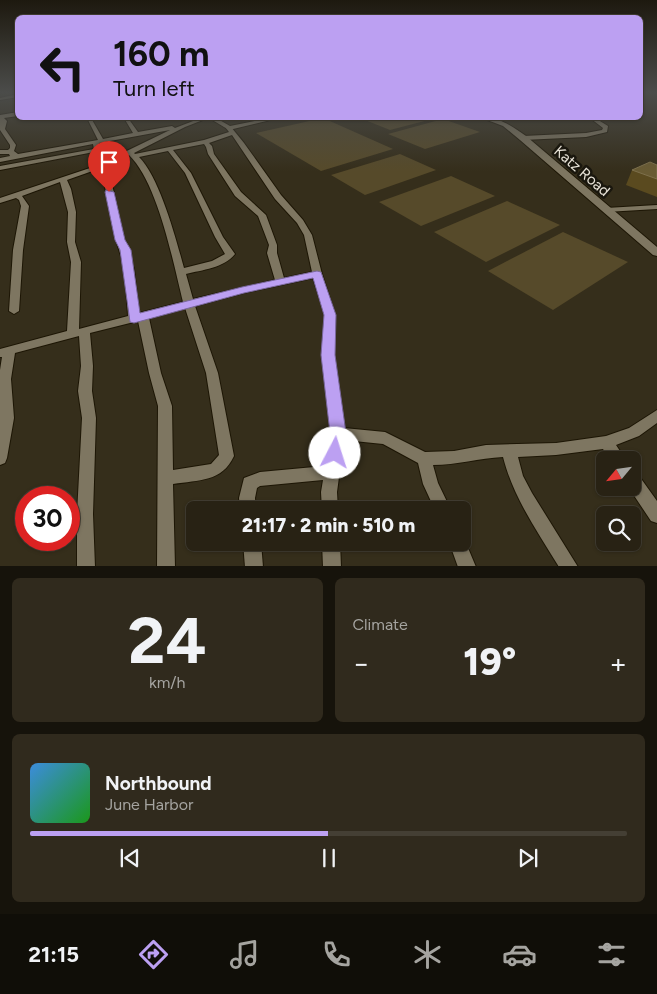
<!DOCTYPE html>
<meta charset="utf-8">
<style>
body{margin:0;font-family:Figtree,sans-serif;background:#302a1d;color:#f1f3f6;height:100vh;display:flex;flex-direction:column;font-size:19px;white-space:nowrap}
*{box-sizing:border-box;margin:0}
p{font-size:16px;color:#a5a4a0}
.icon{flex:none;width:28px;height:28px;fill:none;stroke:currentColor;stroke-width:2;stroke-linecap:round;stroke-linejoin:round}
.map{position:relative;height:566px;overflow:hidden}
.side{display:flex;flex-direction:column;gap:12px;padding:12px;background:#16130b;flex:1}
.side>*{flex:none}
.guide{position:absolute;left:15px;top:15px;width:628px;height:105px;border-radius:8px;box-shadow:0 1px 4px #0004,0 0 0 1px #443f34;background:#bca0f2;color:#111;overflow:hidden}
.needle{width:32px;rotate:241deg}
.buttons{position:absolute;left:596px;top:451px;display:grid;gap:10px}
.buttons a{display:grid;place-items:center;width:45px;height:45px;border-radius:8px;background:#282214;box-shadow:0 1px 4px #0004,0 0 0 1px #443f34;font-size:25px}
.speed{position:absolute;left:15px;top:486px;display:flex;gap:10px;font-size:25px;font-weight:700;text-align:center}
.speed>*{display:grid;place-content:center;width:65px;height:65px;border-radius:50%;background:#282214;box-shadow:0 1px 4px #0004,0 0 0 1px #443f34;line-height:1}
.speed .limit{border:8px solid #d22;background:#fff;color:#111}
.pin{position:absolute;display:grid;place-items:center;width:42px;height:42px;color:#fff;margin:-51px -21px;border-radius:50% 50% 50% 0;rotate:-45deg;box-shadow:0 0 5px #0007}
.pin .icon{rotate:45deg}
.me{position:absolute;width:55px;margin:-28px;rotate:5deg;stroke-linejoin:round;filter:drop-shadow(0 0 4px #0008)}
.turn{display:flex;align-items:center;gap:18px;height:105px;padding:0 15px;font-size:22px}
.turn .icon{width:65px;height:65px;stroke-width:2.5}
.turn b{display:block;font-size:35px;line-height:42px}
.big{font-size:38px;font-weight:800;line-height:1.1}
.side .card{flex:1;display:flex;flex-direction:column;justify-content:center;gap:8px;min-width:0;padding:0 18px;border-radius:8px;background:#302a1d}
.side .dial{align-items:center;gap:0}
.dial b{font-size:65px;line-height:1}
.song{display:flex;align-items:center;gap:15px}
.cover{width:60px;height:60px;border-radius:8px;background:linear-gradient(135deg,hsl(210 70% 55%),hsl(120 70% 35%))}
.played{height:5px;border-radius:2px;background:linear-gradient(90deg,#bca0f2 50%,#443f34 50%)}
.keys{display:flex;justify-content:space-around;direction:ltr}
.heat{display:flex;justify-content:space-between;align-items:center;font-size:28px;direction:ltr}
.side .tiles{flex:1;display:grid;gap:12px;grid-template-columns:1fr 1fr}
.card:last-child{grid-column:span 2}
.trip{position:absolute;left:186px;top:501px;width:285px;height:50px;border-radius:8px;background:#282214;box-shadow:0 1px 4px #0004,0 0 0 1px #443f34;font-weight:800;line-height:50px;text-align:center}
.tabs{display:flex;height:80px;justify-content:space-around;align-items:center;background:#100e08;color:#a5a4a0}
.tabs .icon{width:35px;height:35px}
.tabs .on{color:#bca0f2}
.tabs b{font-size:22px;color:#f1f3f6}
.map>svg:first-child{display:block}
.green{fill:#564a2a}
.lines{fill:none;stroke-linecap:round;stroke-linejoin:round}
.minor-casing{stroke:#1d1605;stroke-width:2}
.tertiary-casing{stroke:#1d1605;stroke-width:2}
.minor{fill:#7e7661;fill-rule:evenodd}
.tertiary{fill:#7e7661;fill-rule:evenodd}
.wall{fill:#5a4a1f}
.building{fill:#695b33;stroke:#7d704c}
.route{fill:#bca0f2;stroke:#7a689d}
.labels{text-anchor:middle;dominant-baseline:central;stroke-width:5;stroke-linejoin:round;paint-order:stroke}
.far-street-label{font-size:15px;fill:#e7e2d7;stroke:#1a170e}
</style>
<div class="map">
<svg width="657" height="567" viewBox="0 0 657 567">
<rect width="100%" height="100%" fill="#352e1b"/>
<g class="green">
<path d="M 323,118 L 393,149 L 321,171 L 256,133 Z"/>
<path d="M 360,118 L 436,118 L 390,130 Z"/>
<path d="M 443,119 L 480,132 L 425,149 L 388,134 Z"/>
<path d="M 400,154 L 436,170 L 365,195 L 331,175 Z"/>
<path d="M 451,176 L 495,196 L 421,226 L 379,202 Z"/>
<path d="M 507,201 L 560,225 L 486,262 L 434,232 Z"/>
<path d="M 563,232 L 628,262 L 553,310 L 488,271 Z"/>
</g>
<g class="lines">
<defs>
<g id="minor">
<path d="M 18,94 L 18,97 L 0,100 L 0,98 Z"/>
<path d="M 18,112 L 18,116 L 4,118 L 7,121 L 5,129 L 16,145 L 14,151 L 18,154 L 98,140 L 87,118 L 91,118 L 103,139 L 133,133 L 124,118 L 128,118 L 138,132 L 172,126 L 175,128 L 201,118 L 208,118 L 185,127 L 134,153 L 135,154 L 204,140 L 229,132 L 226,128 L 231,127 L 244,143 L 281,195 L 303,220 L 312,235 L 322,274 L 335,315 L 334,355 L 344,428 L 385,432 L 425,452 L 454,451 L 486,445 L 556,443 L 606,436 L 629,428 L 657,410 L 657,423 L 639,436 L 616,445 L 626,460 L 610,460 L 603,449 L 556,455 L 518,457 L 523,476 L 532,493 L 578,567 L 559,567 C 537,531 513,497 503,457 C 479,458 457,465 433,465 L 438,483 L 451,510 L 435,510 L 423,484 L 418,463 L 383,444 L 344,440 L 337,492 L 338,510 L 322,510 L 321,492 L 323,480 L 260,486 L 257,488 L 255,498 L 256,510 L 240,510 L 239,498 L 244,478 L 260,472 L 325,466 L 331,433 L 322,355 L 325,315 L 313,278 L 243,293 L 195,306 L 218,373 L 234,456 C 222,482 199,480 173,484 L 175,567 L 157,567 L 158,406 L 149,373 L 138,321 L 90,333 L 93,366 L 92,391 L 96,418 L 93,514 L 95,567 L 77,567 L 77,514 L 82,418 L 78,391 L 81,366 L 79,336 L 15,353 L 11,379 L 14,418 L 7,458 L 5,463 L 0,465 L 0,370 L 2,357 L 0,357 L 0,349 L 67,331 L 71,262 L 67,242 L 68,212 L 60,182 L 22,196 L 29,206 L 23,250 L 19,311 L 14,314 L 9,311 L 13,250 L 21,206 L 19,200 L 16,198 L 0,203 L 0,198 L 99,165 L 96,160 L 94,152 L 0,170 L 0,166 L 94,149 L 93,144 L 0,162 L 0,158 L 10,156 L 9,154 L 0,154 L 0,150 L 8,150 L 10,148 L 10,145 L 0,130 L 0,115 ZM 170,130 L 104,162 L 99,143 ZM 232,135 L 275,199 L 297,223 L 304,235 L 312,272 L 284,278 L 277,253 L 277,245 L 266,215 L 241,192 L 214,154 L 212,146 L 209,143 ZM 204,144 L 206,147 L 208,154 L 235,196 L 258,216 L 269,245 L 267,253 L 275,280 L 193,299 L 186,274 C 202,270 224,268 235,254 L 223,237 L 191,173 L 173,150 ZM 168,151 L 185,173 L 215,237 L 225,254 L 212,261 L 184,268 C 176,239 160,178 139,157 ZM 129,155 C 158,183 173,262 183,302 L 139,313 L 134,269 L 124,240 L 109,170 L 107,166 ZM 101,168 L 116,240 L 125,269 L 128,316 L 79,329 L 81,262 L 75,242 L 76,212 L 71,189 L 67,180 ZM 185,308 L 206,373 L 219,455 L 211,464 L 173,470 L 172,406 L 161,373 L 149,318 Z"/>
<path d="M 590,118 L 595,118 L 608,126 L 607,132 L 586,137 L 523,140 L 520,138 L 523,136 L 586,133 L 602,130 L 603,128 Z"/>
<path d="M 657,205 L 657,209 L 606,212 L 602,210 L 606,208 Z"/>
<path d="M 632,471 L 637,473 L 657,501 L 657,523 L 651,521 L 629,488 L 632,488 Z"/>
<path d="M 462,536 L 463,536 L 476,567 L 458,567 L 449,542 L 462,542 Z"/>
<path d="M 243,542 L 261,542 L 263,567 L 245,567 Z"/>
<path d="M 322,542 L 340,542 L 341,567 L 323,567 Z"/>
</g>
<g id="tertiary">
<path d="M 209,118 L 216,118 L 230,126 L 269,118 L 279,118 L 229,130 Z"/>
<path d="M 482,118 C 498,116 513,127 526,136 L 657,247 L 657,256 L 653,255 L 520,140 L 503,126 Z"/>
</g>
</defs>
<use href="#minor" class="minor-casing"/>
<use href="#tertiary" class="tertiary-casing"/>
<use href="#minor" class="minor"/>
<use href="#tertiary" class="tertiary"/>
</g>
<path class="wall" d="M 657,165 L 657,197 L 626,185 L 632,170 Z"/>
<path class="building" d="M 650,162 L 657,165 L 657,179 L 632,170 Z"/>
<linearGradient id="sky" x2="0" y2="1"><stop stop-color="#1d190f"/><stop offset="0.54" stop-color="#4b4c4a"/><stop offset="1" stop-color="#4b4c4a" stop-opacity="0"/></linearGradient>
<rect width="657" height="171" fill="url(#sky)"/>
<path class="route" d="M 106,190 L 114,192 L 125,240 L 131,250 L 140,313 L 242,287 L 317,271 L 321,272 L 336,315 L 335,355 L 346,433 L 341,458 L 335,460 L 329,458 L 326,453 L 330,433 L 321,355 L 324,315 L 313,278 L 244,293 L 134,323 L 130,322 L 120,250 L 115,240 L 105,192 Z"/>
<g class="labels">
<g class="far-street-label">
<text transform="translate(582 171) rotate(41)">Katz Road</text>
</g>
</g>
</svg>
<div class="buttons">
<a><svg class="needle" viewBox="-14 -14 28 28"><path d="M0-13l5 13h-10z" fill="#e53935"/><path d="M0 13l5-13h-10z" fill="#a5a4a0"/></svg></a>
<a><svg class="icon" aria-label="search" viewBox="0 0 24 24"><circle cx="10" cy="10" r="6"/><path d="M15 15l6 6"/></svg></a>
</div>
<div class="speed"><div class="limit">30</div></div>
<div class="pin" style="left:109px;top:192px;background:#d93025"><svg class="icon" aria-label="arrive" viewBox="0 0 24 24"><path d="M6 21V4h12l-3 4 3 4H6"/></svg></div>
<svg class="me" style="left:335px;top:453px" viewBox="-20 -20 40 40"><circle r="19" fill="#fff"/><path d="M0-13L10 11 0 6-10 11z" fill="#bca0f2"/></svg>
<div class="trip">21:17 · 2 min · 510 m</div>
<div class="guide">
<div class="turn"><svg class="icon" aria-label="left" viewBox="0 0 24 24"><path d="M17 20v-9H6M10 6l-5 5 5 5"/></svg><div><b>160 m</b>Turn left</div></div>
</div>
</div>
<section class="side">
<div class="tiles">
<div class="card dial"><b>24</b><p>km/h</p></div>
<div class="card"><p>Climate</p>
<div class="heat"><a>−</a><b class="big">19°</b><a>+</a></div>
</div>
<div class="card">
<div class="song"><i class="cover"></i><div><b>Northbound</b><p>June Harbor</p></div></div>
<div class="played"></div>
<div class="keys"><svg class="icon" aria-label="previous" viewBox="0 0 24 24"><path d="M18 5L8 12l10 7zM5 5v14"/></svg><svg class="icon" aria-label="pause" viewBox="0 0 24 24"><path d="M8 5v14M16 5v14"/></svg><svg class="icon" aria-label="next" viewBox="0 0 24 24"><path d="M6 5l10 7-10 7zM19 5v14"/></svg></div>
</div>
</div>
</section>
<nav class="tabs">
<b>21:15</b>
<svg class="icon on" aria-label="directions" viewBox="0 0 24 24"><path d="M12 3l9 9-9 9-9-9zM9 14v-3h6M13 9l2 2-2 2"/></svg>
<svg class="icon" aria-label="music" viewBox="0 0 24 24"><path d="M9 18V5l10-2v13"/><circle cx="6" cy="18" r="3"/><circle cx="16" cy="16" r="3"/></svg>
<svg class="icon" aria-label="phone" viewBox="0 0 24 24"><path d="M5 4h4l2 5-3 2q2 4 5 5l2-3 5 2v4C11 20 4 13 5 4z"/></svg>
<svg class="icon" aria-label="climate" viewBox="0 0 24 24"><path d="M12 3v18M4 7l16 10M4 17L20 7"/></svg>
<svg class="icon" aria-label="car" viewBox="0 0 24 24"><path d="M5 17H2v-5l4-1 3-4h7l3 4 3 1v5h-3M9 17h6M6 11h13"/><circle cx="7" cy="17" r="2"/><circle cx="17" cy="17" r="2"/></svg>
<svg class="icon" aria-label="filters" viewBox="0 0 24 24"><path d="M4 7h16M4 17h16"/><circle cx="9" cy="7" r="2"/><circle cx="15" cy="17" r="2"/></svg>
</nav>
